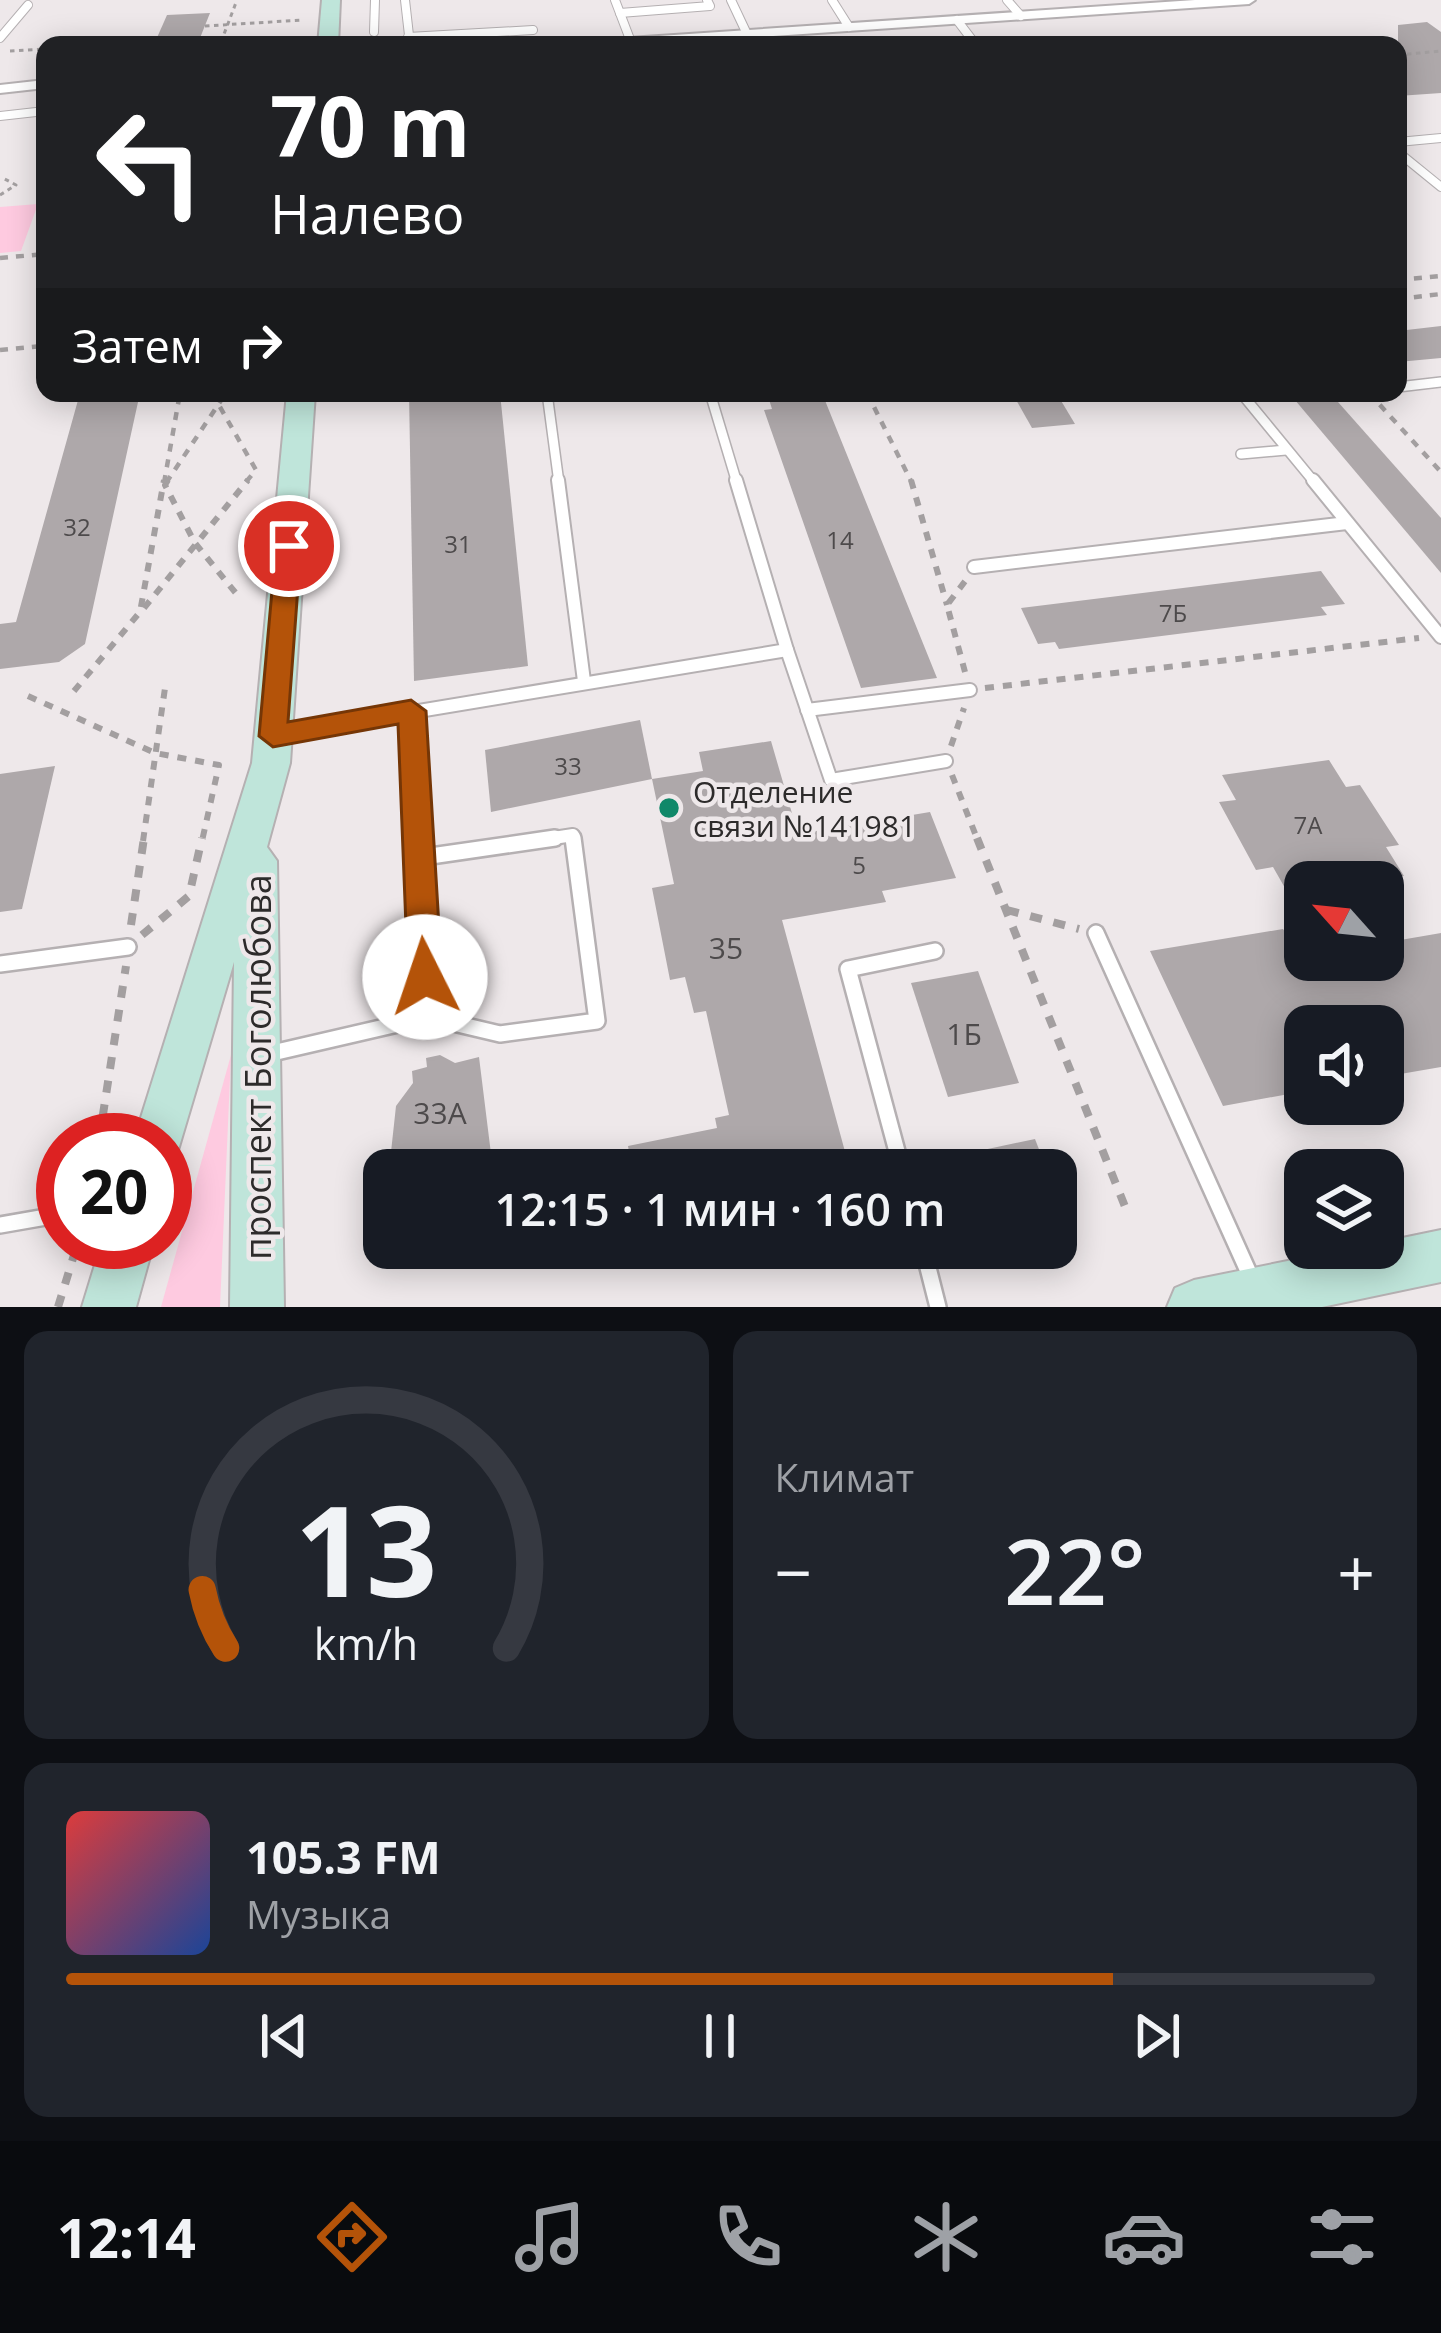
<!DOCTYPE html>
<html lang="ru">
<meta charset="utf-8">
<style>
body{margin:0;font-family:"Open Sans",sans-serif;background:#20242c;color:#f1f3f6;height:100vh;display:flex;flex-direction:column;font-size:45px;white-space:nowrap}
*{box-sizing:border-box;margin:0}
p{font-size:39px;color:#9ea1a6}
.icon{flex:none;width:66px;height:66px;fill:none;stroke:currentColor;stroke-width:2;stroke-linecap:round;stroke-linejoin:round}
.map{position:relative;height:1307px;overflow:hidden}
.panel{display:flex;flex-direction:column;gap:24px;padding:24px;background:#0d0f14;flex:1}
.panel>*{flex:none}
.banner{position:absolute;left:36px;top:36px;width:1371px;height:366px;border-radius:24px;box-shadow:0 6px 30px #0003;background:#202124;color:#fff;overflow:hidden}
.needle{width:78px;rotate:297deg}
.buttons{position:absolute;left:1284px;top:861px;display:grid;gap:24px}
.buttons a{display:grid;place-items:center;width:120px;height:120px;border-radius:24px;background:#171b24;box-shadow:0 6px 30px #0003;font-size:60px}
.speed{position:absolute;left:36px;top:1113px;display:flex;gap:24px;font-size:60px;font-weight:700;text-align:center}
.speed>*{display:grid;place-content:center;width:156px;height:156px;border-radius:50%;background:#171b24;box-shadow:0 6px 30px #0003;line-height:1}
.speed .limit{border:18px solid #d22;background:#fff;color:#111}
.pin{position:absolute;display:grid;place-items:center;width:102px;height:102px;color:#fff;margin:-51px;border:6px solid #fff;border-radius:50%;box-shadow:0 3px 12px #0007}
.me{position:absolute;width:132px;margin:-66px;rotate:356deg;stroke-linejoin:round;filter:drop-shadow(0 0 9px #0008)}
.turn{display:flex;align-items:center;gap:42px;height:252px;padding:0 36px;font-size:54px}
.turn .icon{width:156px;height:156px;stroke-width:2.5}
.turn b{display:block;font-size:84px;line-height:102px}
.then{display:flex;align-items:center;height:114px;padding:0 36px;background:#0003;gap:24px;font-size:45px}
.big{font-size:90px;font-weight:600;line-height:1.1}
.panel .card{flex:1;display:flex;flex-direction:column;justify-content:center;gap:18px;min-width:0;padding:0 42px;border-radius:24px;background:#20242c}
.panel .dial{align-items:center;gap:0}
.dial svg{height:312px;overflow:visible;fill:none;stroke:#363941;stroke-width:7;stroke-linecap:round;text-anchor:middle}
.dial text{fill:#f1f3f6;stroke:none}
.song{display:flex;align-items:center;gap:36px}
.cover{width:144px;height:144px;border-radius:18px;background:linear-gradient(135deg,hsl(0 70% 55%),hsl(220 70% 35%))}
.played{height:12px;border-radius:6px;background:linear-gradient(90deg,#b45309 80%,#363941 80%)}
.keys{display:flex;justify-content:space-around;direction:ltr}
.heat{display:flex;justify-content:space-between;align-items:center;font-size:66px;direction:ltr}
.panel .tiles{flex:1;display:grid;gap:24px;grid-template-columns:1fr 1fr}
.card:last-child{grid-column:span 2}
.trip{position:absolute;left:363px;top:1149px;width:714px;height:120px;border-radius:24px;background:#171b24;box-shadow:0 6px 30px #0003;font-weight:600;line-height:120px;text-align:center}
.tabs{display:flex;height:192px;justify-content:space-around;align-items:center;background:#090b0e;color:#9ea1a6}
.tabs .icon{width:84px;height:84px}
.tabs .current{color:#b45309}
.tabs b{font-size:54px;color:#f1f3f6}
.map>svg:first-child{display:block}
.green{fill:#fecae0}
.building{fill:#aea8aa}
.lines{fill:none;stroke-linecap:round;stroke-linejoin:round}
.lane-far3-casing{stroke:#b5b0b2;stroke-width:10}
.lane-far2-casing{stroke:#b5b0b2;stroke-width:12}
.lane-far1-casing{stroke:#b5b0b2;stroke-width:16}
.lane-casing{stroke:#b5b0b2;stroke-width:20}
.street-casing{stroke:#b5b0b2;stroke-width:4}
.secondary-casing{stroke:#b5b0b2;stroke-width:4}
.path-far3{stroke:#a39fa0;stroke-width:3;stroke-dasharray:4.5 4.5;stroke-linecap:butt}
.path-far2{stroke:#a39fa0;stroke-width:4.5;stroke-dasharray:8 8;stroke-linecap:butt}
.path-far1{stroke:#a39fa0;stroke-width:6;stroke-dasharray:9 9;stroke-linecap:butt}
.path{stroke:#a39fa0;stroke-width:8;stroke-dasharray:12 12;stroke-linecap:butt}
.lane-far3{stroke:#fff;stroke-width:8}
.lane-far2{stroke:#fff;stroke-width:9}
.lane-far1{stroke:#fff;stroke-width:12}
.lane{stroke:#fff;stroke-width:15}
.street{fill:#fff;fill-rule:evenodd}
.secondary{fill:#bfe5da;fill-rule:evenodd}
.route{fill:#b45309;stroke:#753606;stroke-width:3}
.poi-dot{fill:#108869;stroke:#eee8ea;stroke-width:4.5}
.labels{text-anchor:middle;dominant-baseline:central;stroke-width:9;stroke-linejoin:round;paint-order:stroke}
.number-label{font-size:24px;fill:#4d4a4b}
.poi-label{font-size:30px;fill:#2d2b2b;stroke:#eee8ea;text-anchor:start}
.near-number-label{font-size:30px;fill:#4d4a4b}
.near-street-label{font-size:36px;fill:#2d2b2b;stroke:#eee8ea}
</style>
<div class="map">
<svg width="1441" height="1307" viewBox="0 0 1441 1307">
<rect width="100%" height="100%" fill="#eee8ea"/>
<g class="green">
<path d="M 38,204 L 21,251 L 0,253 L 0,207 Z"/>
<path d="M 231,1055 L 220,1307 L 161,1307 Z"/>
</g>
<g class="building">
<path d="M 210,13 L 200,38 L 156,40 L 167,15 Z"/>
<path d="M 1427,22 L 1441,32 L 1441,93 L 1398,96 L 1398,25 Z"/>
<path d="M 1441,326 L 1441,358 L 1398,362 L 1398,331 Z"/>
<path d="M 80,393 L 140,393 L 85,644 L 59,662 L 0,669 L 0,624 L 16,622 Z"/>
<path d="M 409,393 L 500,393 L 528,666 L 414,681 Z"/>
<path d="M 767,393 L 822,393 L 937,678 L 861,688 L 764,410 L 772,409 Z"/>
<path d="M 1289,393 L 1330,393 L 1441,518 L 1441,573 Z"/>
<path d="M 1057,394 L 1075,424 L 1032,428 L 1015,398 Z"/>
<path d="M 1321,571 L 1345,604 L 1321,607 L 1327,615 L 1059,649 L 1055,642 L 1038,644 L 1021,608 Z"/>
<path d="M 640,720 L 652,779 L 491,812 L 485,750 Z"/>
<path d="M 771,741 L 798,834 L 930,812 L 956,878 L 882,891 L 886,902 L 782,920 L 850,1170 L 632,1170 L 628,1146 L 717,1128 L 715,1118 L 729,1115 L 706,1011 L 694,1013 L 685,977 L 670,980 L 652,888 L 674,884 L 652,779 L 703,771 L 699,752 Z"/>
<path d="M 1329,760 L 1346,787 L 1360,785 L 1399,845 L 1386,847 L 1404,876 L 1305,882 L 1305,923 L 1273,867 L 1256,870 L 1219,802 L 1236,800 L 1222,775 Z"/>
<path d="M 55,766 L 22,909 L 0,912 L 0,774 Z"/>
<path d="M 1283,929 L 1305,960 L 1383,960 L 1383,943 L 1441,933 L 1441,1067 L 1383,1077 L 1383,1026 L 1305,1026 L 1305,1091 L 1223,1106 L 1150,951 Z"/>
<path d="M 978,971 L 1019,1083 L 948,1097 L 911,983 Z"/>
<path d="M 440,1055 L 455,1063 L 479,1057 L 493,1170 L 398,1170 L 391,1152 L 396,1106 L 413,1083 L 412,1071 L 427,1067 L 426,1058 Z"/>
<path d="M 1035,1139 L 1047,1170 L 942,1170 L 941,1159 Z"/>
</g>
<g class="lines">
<defs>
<g id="lane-far3">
<path d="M 405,0 L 410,44"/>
<path d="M 615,0 L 631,42"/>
<path d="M 731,0 L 747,34"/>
<path d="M 832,0 L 849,27"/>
<path d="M 1007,0 L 1021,16"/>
<path d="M 620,13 L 710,6 L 707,0"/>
<path d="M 957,20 L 976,45"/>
<path d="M 374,32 L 375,0"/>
<path d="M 408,37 L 533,30"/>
<path d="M 0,38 L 28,5"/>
<path d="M 0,116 L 45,111"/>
<path d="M 1398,142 L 1441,138"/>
<path d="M 1398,152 L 1441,187"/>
</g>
<g id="lane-far2">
<path d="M 1398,387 L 1441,382"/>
<path d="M 547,393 L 559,483"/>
<path d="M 710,393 L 737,483"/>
<path d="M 1241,393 L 1315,483"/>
<path d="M 1241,454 L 1286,450"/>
</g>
<g id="lane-far1">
<path d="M 558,480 L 584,681"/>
<path d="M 1313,480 L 1441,637"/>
<path d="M 974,567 L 1347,523"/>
<path d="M 787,650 L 831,780 L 946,761"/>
<path d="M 807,710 L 970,690"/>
<path d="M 411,711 L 418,841"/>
<path d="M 280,734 L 787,650 L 736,480"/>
<path d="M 534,841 L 573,835 L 574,841"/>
</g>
<g id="lane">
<path d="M 418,838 L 428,1017"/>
<path d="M 417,858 L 555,838"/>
<path d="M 1096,933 L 1253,1282"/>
<path d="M 0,964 L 128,947"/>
<path d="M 268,1054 L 428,1017 L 500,1034 L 597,1021 L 573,838"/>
<path d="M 902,1170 L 848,969 L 935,951"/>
<path d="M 0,1225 L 63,1214"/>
<path d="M 923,1248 L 938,1307"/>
</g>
<g id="street">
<path d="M 1195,0 L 1255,0 L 1249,4 L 641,45 L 577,45 L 584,41 Z"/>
<path d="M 45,80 L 45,88 L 0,93 L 0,85 Z"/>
</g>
<g id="secondary">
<path d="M 322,0 L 340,0 L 338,45 L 318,45 Z"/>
<path d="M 287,393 L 315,393 L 290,763 L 267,847 L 277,861 L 284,1307 L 230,1307 L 234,962 L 176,1157 L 165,1162 L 165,1140 L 134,1140 L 252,763 Z"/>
<path d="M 1441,1230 L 1441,1282 L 1322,1307 L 1167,1307 L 1175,1288 L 1194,1280 L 1352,1248 L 1383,1248 L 1383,1242 Z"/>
<path d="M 102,1242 L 154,1242 L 136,1307 L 82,1307 Z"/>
</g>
</defs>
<use href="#lane-far3" class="lane-far3-casing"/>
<use href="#lane-far2" class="lane-far2-casing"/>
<use href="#lane-far1" class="lane-far1-casing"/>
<use href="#lane" class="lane-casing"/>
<use href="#street" class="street-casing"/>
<use href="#secondary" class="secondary-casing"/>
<g class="path-far3">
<path d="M 205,26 L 303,20"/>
<path d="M 221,42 L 237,0"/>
<path d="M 169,45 L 220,43"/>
<path d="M 298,45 L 300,37"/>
<path d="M 10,51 L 45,49"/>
<path d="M 1398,55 L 1441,51"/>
<path d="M 0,195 L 16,185 L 1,177"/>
</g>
<g class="path-far2">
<path d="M 0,258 L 45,254"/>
<path d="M 1398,280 L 1441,276"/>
<path d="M 1398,299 L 1441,294"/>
<path d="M 0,350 L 43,346"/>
<path d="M 212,393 L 256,470 L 245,483"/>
<path d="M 867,393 L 912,483"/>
<path d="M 1369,393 L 1441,472"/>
<path d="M 164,483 L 180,393"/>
<path d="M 166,483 L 226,393"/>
</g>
<g class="path-far1">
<path d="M 168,480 L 165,485 L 195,543 L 239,597"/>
<path d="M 911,480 L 947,605"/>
<path d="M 144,608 L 248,480"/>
<path d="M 965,672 L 947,605 L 966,580"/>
<path d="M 985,688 L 1419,638"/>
<path d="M 74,691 L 140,612 L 164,480"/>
<path d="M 28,696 L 155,753 L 219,765 L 202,841"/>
<path d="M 951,746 L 964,708"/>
<path d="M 952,775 L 978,841"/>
<path d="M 143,841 L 166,681"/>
</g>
<g class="path">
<path d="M 977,838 L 1128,1214"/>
<path d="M 1007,910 L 1079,929"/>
<path d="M 131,925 L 144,838"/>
<path d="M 142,935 L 189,896 L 202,838"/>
<path d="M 99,1140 L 126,966"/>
<path d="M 58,1307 L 78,1242"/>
</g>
<use href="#lane-far3" class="lane-far3"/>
<use href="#lane-far2" class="lane-far2"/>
<use href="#lane-far1" class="lane-far1"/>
<use href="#lane" class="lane"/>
<use href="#street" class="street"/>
<use href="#secondary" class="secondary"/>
</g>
<path class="route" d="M 289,538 L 301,546 L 288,722 L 411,700 L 426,711 L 442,977 L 437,988 L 425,992 L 413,988 L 408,977 L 398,724 L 273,747 L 259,736 L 276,546 Z"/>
<circle class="poi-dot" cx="669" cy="808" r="12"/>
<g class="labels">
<g class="number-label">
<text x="77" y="526">32</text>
<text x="840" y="539">14</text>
<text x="458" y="543">31</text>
<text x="1173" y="612">7Б</text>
<text x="568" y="765">33</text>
<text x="1308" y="824">7А</text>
<text x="859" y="864">5</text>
</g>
<g class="poi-label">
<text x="693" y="791">Отделение<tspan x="693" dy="34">связи №141981</tspan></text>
</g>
<g class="near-number-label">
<text x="726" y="947">35</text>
<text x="964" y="1033">1Б</text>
<text x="440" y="1112">33А</text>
</g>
<g class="near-street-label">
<text transform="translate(257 1067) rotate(-90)">проспект Боголюбова</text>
</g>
</g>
</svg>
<div class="buttons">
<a><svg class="needle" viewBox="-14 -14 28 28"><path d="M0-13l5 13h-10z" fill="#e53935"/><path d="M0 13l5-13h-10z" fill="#9ea1a6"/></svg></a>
<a><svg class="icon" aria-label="sound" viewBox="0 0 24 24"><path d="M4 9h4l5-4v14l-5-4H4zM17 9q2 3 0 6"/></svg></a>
<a><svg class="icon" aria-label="layers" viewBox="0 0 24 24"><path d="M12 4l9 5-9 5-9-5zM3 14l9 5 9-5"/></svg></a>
</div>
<div class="speed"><div class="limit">20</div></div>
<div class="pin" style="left:289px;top:546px;background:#d93025"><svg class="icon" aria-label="arrive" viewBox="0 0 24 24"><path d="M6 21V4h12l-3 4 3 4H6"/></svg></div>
<svg class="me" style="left:425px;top:977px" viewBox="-20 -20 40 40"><circle r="19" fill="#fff"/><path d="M0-13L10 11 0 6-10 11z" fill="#b45309"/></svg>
<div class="trip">12:15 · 1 мин · 160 m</div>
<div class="banner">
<div class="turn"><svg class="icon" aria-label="left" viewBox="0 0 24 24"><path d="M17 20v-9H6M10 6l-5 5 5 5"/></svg><div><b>70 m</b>Налево</div></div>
<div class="then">Затем<svg class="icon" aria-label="right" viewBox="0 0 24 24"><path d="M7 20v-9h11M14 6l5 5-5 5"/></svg></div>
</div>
</div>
<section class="panel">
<div class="tiles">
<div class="card dial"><svg viewBox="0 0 100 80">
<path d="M14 69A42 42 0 1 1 86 69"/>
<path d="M14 69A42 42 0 0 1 8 54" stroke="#b45309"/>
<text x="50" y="56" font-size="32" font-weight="700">13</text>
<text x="50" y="72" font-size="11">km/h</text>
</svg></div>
<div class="card"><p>Климат</p>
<div class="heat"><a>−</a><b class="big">22°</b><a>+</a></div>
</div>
<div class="card">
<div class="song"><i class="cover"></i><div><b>105.3 FM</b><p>Музыка</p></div></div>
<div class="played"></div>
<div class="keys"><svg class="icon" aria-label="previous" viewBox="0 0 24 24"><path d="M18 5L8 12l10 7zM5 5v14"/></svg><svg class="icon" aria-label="pause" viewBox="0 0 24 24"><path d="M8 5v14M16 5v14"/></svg><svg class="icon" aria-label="next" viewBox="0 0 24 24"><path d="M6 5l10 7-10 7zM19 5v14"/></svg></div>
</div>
</div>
</section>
<nav class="tabs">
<b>12:14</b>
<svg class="icon current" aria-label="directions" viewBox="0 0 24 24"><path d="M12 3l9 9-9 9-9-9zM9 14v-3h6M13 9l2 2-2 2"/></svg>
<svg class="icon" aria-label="music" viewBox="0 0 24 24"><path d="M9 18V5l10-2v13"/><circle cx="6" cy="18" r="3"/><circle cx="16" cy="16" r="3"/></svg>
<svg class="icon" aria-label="phone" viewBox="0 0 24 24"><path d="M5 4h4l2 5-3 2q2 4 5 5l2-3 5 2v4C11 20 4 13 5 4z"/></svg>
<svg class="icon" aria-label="climate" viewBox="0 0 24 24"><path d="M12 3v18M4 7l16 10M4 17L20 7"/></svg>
<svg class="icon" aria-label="car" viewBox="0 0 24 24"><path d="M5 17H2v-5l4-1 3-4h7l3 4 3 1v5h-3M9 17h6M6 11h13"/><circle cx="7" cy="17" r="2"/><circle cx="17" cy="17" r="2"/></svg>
<svg class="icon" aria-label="filters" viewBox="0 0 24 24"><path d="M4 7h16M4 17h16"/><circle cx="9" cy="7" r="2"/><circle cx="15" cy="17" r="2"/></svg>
</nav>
